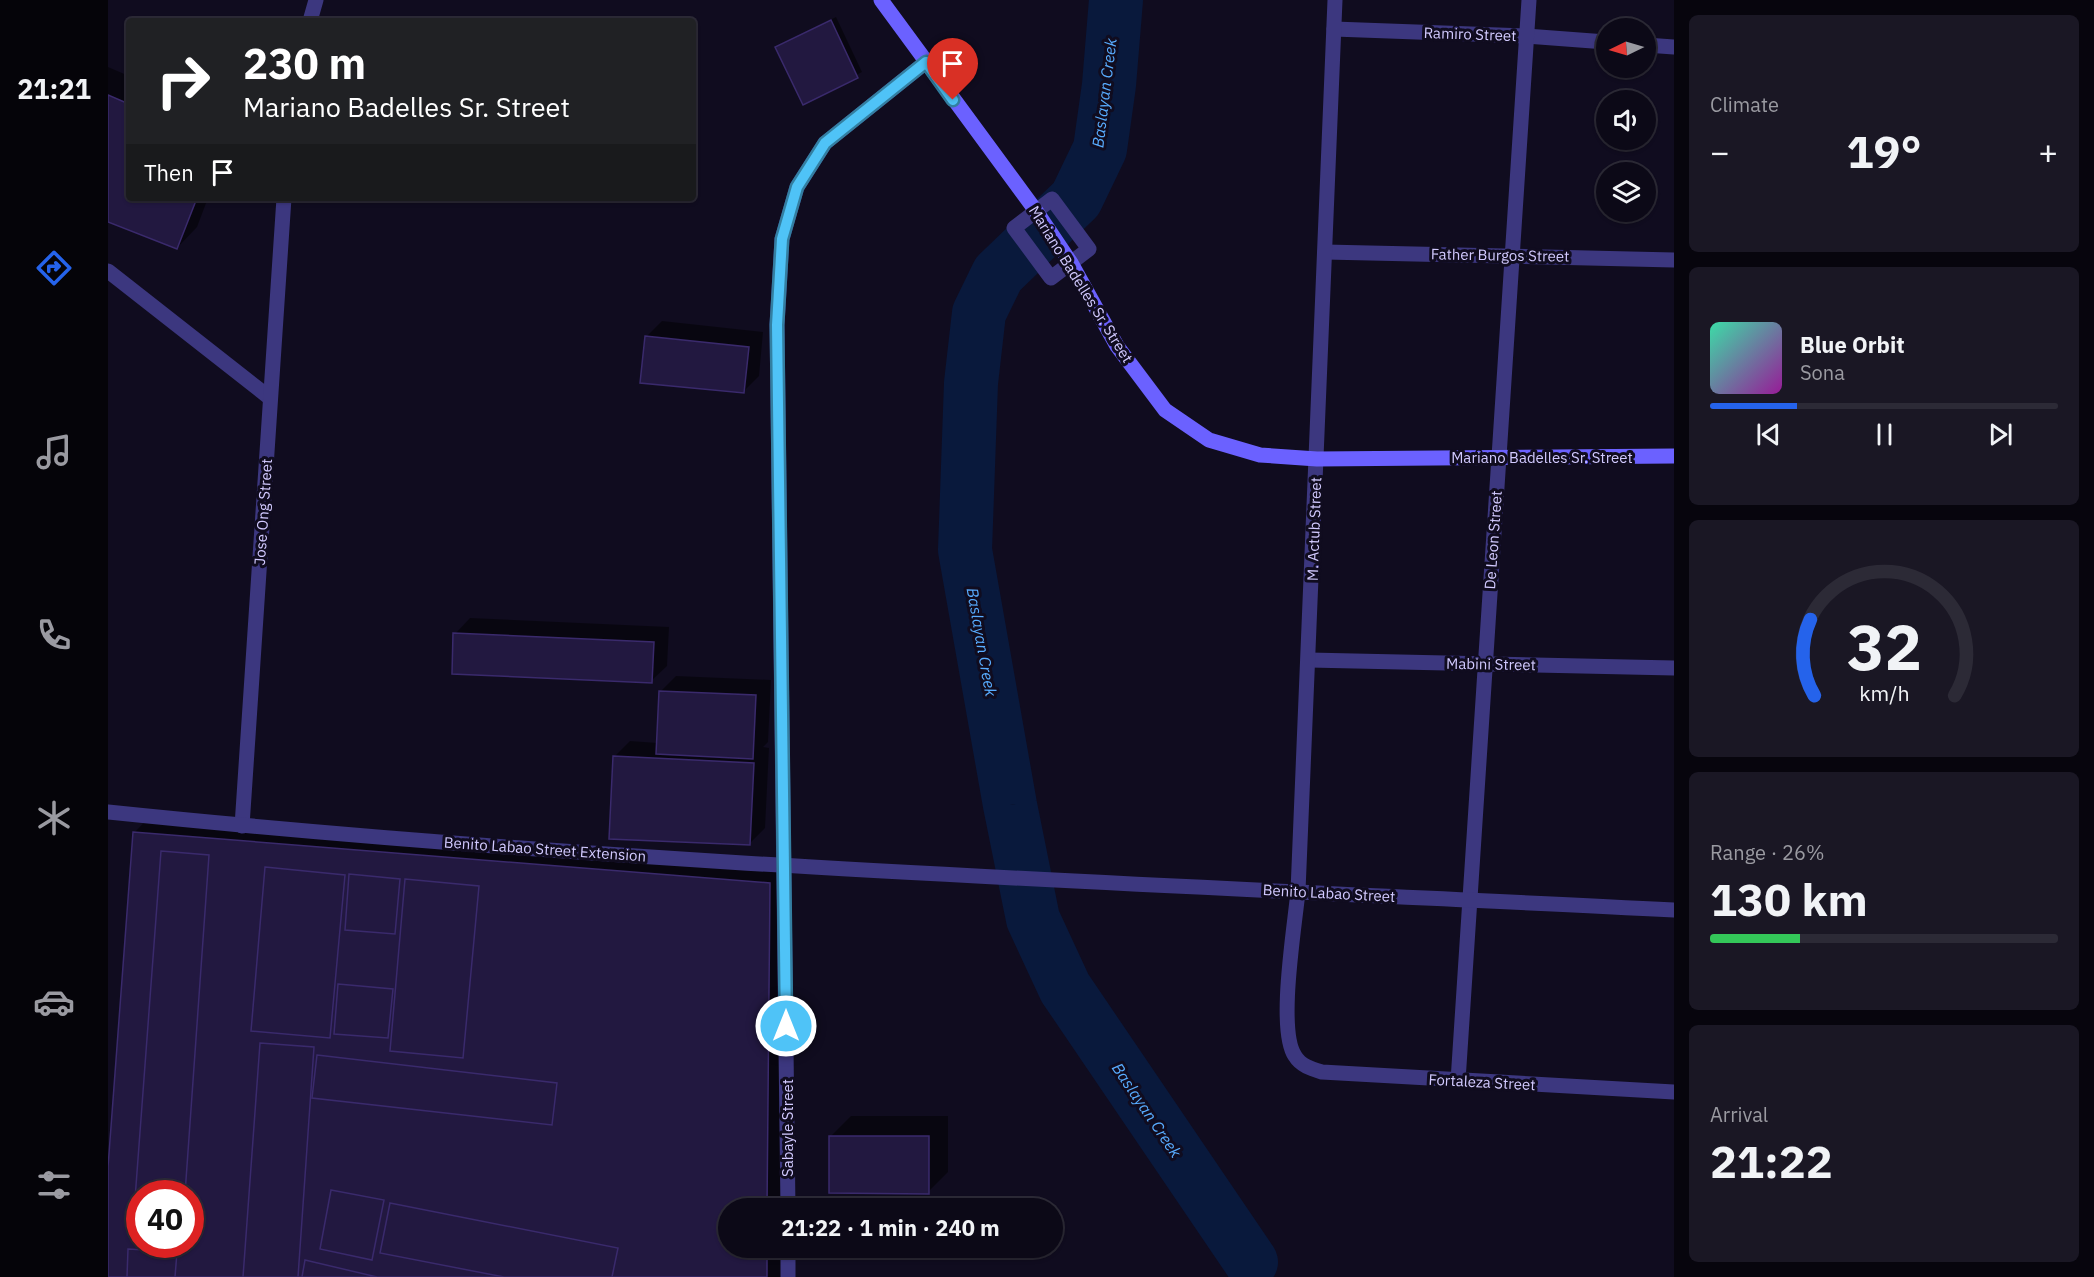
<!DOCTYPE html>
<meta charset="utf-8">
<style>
body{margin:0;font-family:"IBM Plex Sans",sans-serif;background:#1a1724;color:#f1f3f6;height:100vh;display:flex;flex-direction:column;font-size:22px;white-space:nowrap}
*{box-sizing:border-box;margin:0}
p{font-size:20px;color:#9a9aa1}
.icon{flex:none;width:33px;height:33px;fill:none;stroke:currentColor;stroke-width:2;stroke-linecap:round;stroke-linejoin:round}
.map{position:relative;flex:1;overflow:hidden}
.side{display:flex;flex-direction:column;gap:15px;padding:15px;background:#07050d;width:420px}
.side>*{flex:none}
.top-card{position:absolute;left:18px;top:18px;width:570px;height:183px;border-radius:6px;box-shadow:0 2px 4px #0004,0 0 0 2px #2c2a36;background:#202124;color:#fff;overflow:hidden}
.needle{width:39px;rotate:265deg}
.controls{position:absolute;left:1488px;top:18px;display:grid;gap:12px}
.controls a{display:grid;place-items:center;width:60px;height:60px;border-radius:50%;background:#0c0917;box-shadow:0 2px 4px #0004,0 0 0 2px #2c2a36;font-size:30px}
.speed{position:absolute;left:18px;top:1180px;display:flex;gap:12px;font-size:30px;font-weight:700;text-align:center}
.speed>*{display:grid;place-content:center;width:78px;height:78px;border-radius:50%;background:#0c0917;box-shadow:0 2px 4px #0004,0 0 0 2px #2c2a36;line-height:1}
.speed .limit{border:9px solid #d22;background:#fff;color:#111}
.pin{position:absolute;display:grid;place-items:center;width:51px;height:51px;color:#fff;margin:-62px -26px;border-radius:50% 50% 50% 0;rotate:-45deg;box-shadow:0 0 6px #0007}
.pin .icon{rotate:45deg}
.me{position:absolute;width:66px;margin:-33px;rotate:0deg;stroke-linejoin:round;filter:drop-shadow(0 0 4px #0008)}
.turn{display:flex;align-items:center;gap:21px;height:126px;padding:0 18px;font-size:27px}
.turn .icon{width:78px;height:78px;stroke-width:2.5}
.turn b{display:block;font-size:42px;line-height:51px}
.then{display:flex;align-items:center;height:57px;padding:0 18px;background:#0003;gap:12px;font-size:22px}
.big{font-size:45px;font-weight:800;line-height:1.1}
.side .card{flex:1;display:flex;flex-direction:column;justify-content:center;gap:9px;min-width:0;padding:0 21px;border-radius:9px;background:#1a1724}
.side .dial{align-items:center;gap:0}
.dial svg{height:156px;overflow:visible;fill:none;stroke:#2c2a36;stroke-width:7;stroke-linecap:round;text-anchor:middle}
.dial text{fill:#f1f3f6;stroke:none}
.song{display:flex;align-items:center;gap:18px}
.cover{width:72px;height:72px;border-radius:9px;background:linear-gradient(135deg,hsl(160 70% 55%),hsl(300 70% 35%))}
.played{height:6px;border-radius:3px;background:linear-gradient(90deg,#2563eb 25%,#2c2a36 25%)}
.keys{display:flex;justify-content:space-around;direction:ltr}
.heat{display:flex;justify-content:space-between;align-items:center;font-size:33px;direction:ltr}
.charge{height:9px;border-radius:4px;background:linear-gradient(90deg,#34c759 26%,#2c2a36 0)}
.trip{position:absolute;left:610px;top:1198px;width:345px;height:60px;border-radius:30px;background:#0c0917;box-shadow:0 2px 4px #0004,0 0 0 2px #2c2a36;font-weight:800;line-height:60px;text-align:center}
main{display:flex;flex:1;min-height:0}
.dock{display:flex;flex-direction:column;width:108px;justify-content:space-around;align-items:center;background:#050409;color:#9a9aa1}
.dock .icon{width:42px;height:42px}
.dock .current{color:#2563eb}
.dock b{font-size:27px;color:#f1f3f6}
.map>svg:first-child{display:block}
.shadow{fill:#0007;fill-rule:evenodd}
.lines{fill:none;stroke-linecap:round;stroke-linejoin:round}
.river{stroke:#09193c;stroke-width:54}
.building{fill:#221840;stroke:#3a2a6c;stroke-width:1.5;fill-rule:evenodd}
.minor{stroke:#3c377f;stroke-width:15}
.tertiary{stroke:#3c377f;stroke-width:15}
.secondary{stroke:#6b61ff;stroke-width:15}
.route-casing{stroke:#337fa1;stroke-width:15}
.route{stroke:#4fc3f7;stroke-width:10}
.labels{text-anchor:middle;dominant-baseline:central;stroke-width:6;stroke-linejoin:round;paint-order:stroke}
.street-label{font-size:15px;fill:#d2caff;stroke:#100c1f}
.water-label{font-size:16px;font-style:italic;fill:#58acff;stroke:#100c1f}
</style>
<main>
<nav class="dock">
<b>21:21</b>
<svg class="icon current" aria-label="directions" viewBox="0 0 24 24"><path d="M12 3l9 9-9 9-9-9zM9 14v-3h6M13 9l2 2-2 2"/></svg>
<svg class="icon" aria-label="music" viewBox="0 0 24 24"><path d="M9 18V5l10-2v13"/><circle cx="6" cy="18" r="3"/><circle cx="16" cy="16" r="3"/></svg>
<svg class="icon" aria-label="phone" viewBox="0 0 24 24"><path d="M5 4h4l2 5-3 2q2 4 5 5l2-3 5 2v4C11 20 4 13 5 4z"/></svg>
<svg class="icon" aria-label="climate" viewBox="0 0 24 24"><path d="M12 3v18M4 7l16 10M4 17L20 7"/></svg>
<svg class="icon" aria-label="car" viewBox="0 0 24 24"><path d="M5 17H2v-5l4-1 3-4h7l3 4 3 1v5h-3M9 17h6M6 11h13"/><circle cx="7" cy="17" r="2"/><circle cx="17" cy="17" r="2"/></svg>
<svg class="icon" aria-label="filters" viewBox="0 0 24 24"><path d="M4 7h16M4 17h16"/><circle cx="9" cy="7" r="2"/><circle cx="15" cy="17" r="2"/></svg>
</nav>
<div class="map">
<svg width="1566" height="1277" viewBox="0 0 1566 1277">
<rect width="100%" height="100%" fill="#100c1f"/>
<g class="shadow">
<path d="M 728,17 L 754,72 L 696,103 L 669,47 Z"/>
<path d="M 0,67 L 21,76 L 21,198 L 100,198 L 89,227 L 69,248 L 0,221 Z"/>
<path d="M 554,321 L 655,332 L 651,376 L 635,392 L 538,337 Z"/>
<path d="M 362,618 L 561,627 L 559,666 L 543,681 L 347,634 Z"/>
<path d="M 568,676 L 663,680 L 660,742 L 655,747 L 661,748 L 657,828 L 641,844 L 506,757 L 522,741 L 550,743 L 552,692 Z"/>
<path d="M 46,812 L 681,863 L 679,1209 L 621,1209 L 621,1248 L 679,1248 L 678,1277 L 0,1277 L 0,1188 L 26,833 ZM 32,1194 L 82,1194 L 82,1245 L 32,1245 Z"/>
<path d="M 743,1116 L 840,1116 L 840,1172 L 820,1192 L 722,1137 Z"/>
</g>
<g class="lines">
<path class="river" d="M 1008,0 L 1001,85 L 992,149 L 968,199 L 890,274 L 871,313 L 863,383 L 857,550 L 902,805 L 925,919 L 957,988 L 1143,1262"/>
</g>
<g class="building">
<path d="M 723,20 L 750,78 L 695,105 L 667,47 Z"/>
<path d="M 0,95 L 21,104 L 21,198 L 89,198 L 69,249 L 0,222 Z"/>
<path d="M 537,336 L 641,347 L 636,393 L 532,383 Z"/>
<path d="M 345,633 L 546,642 L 544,683 L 344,674 Z"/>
<path d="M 551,691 L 648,695 L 645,759 L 548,754 Z"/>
<path d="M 505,756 L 646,763 L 642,845 L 501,839 Z"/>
<path d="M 25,832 L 662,883 L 659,1209 L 621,1209 L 621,1248 L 659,1248 L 659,1277 L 0,1277 L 0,1167 ZM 32,1194 L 82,1194 L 82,1245 L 32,1245 Z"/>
<path d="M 53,851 L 101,855 L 77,1194 L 32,1194 L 32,1199 L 27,1199 Z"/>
<path d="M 157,867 L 237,875 L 222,1038 L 143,1031 Z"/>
<path d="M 241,874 L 292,879 L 287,934 L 237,930 Z"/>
<path d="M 297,879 L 371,886 L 355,1058 L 282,1051 Z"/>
<path d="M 230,984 L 285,989 L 280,1038 L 226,1034 Z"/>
<path d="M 152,1043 L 206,1047 L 190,1277 L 135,1277 Z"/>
<path d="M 209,1055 L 449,1083 L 444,1125 L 204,1098 Z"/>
<path d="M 721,1136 L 821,1136 L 821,1194 L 721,1193 Z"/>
<path d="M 223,1190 L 276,1200 L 264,1260 L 212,1249 Z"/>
<path d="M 25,1202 L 32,1202 L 32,1232 L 23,1231 Z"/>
<path d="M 282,1203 L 510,1248 L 504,1277 L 396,1277 L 272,1253 Z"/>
<path d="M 20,1249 L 69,1252 L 67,1277 L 19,1277 Z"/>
<path d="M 197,1260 L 269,1277 L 194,1277 Z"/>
</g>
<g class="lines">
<g class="minor">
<path d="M 202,21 L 208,0"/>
<path d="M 1226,29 L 1418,36 L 1498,42"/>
<path d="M 1538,45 L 1566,47"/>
<path d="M 944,199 L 981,249 L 943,278 L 906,228 Z"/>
<path d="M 1217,252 L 1566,260"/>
<path d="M 0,271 L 162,398"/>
<path d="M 1201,660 L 1566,668"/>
<path d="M 134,826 L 176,198"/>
<path d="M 1190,891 C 1187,925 1169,1030 1187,1056 C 1193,1066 1204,1069 1214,1072 L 1566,1092"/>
<path d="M 1350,1081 L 1421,0"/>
</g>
<g class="tertiary">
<path d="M 0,812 C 520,866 1044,884 1566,910"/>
<path d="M 1190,891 L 1227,0"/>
<path d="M 680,1209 L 669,325 L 674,239 L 689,187 L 717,143 L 818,62"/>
<path d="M 680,1248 L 680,1277"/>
</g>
<path class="secondary" d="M 773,0 L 928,211 L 963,263 L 1009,346 L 1057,410 L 1101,440 L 1152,455 L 1209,459 L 1566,456"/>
</g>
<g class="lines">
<defs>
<path id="route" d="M 678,1026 L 669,325 L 674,239 L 689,187 L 717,143 L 818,62 L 845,100"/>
</defs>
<use href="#route" class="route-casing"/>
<use href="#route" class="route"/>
</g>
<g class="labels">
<g class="street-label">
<text transform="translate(1362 34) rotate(2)">Ramiro Street</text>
<text transform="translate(1392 255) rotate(1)">Father Burgos Street</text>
<text transform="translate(973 284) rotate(58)">Mariano Badelles Sr. Street</text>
<text x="1434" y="457">Mariano Badelles Sr. Street</text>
<text transform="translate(155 512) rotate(-86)">Jose Ong Street</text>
<text transform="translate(1206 529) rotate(-88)">M. Actub Street</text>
<text transform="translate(1385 540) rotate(-86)">De Leon Street</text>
<text transform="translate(1383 664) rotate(1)">Mabini Street</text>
<text transform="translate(437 849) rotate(4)">Benito Labao Street Extension</text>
<text transform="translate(1221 893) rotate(3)">Benito Labao Street</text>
<text transform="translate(1374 1082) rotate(3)">Fortaleza Street</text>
<text transform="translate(679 1128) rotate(-90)">Sabayle Street</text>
</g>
<g class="water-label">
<text transform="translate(996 93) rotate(-83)">Baslayan Creek</text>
<text transform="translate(874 642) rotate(80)">Baslayan Creek</text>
<text transform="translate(1039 1110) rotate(56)">Baslayan Creek</text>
</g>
</g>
</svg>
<div class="controls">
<a><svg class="needle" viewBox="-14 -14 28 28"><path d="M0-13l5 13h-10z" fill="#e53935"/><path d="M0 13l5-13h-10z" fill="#9a9aa1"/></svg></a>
<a><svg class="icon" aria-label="sound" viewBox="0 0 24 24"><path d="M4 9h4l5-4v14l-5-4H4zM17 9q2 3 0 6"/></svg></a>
<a><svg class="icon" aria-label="layers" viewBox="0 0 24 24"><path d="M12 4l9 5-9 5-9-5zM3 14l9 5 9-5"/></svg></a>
</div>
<div class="speed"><div class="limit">40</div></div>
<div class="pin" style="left:845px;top:100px;background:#d93025"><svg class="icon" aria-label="arrive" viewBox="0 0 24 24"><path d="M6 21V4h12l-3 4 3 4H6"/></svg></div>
<svg class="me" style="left:678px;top:1026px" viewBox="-20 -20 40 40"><circle r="17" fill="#4fc3f7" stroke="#fff" stroke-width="3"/><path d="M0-11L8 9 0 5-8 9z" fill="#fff"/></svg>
<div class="trip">21:22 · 1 min · 240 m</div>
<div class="top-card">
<div class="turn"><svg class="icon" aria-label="right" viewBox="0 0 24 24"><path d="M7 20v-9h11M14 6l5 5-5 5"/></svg><div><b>230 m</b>Mariano Badelles Sr. Street</div></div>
<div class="then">Then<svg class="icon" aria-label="arrive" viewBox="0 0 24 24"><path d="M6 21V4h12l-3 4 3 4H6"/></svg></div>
</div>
</div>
<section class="side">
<div class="card"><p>Climate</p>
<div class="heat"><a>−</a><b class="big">19°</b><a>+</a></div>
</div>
<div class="card">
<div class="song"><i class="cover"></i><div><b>Blue Orbit</b><p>Sona</p></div></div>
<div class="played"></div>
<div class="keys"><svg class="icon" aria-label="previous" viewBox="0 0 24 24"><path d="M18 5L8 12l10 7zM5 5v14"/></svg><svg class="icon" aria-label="pause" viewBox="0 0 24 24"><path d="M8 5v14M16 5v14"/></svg><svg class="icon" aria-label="next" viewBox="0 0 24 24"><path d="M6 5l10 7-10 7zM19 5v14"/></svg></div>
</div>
<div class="card dial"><svg viewBox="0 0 100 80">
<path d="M14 69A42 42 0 1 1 86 69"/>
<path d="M14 69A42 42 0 0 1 12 30" stroke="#2563eb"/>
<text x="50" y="56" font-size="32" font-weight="700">32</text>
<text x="50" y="72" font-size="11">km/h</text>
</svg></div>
<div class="card"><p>Range · 26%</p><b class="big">130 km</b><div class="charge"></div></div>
<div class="card"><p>Arrival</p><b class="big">21:22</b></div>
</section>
</main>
